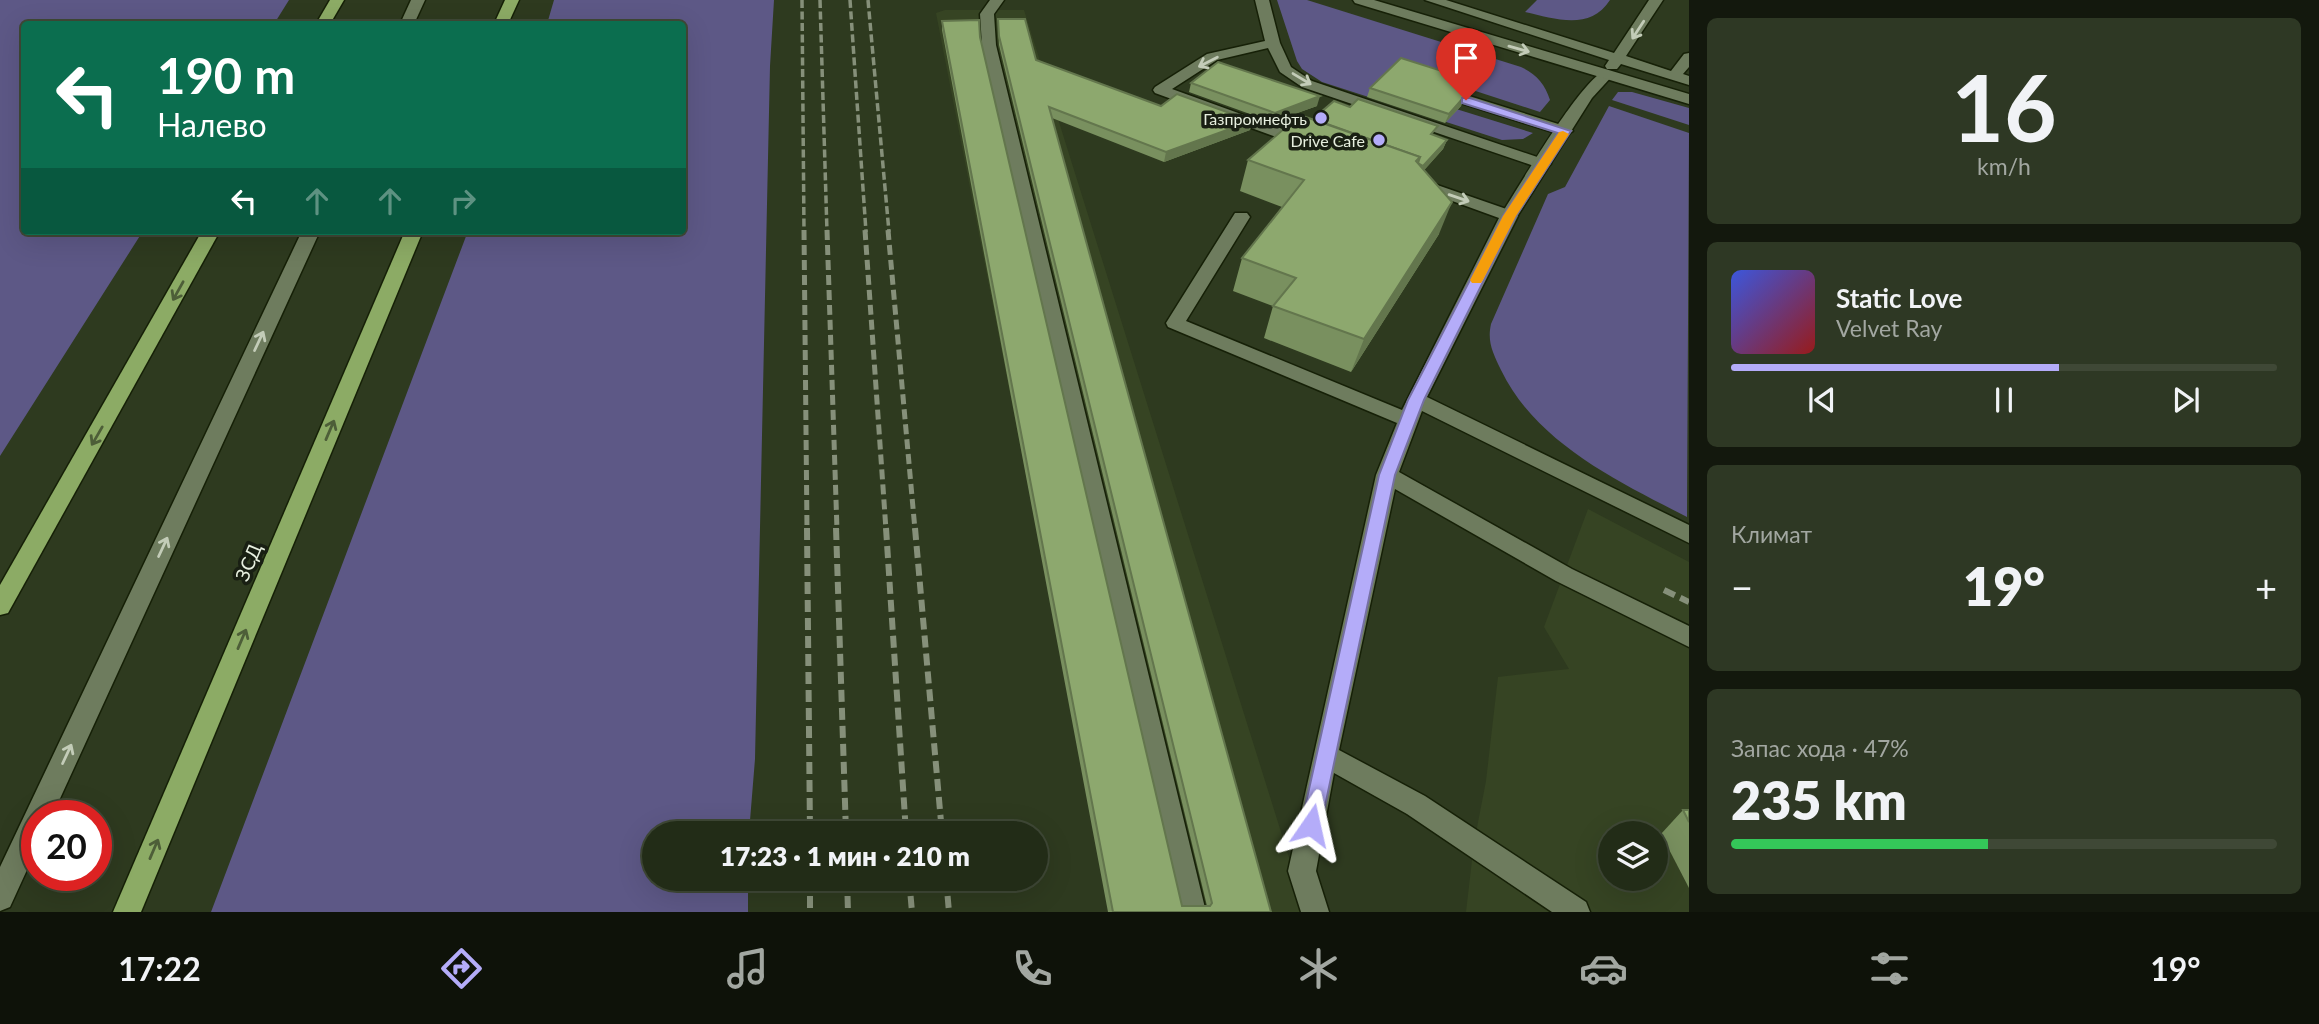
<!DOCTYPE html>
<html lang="ru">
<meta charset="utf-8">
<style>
body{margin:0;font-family:Lato,sans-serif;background:#2e3824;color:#f1f3f6;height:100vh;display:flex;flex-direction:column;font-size:26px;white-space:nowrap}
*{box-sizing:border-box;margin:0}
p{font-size:23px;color:#a2a7a1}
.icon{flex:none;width:38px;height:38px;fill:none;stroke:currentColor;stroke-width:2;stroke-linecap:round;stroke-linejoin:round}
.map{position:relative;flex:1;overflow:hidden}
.side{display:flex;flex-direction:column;gap:18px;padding:18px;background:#13180d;width:630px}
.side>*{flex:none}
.banner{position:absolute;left:21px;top:21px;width:665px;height:214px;border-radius:7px;box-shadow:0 7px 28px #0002,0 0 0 2px #3f4836;background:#0b6e4f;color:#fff;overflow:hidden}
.fabs{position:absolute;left:1598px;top:821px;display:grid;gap:14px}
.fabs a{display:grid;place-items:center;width:70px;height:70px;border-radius:50%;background:#222c17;box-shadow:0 7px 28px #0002,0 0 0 2px #3f4836;font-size:35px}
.speed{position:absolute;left:21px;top:800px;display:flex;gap:14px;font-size:35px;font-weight:700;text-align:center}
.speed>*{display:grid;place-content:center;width:91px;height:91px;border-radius:50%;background:#222c17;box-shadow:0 7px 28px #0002,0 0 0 2px #3f4836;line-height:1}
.speed .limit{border:10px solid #d22;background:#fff;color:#111}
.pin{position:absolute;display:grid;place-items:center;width:60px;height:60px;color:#fff;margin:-72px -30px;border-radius:50% 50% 50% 0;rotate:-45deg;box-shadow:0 0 7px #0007}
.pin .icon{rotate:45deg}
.me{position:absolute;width:77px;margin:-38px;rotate:11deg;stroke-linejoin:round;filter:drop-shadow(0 0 5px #0008)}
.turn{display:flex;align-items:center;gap:24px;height:147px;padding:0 21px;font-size:32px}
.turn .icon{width:91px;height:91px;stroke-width:2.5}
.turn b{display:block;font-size:49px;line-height:60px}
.lanes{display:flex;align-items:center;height:66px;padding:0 21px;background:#0003;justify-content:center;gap:35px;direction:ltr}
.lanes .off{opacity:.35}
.big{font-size:52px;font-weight:800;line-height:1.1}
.side .card{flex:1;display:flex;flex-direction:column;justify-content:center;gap:10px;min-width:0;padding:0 24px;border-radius:10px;background:#2e3824}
.side .dial{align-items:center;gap:0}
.dial b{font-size:91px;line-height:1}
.song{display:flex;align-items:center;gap:21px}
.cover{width:84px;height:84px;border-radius:10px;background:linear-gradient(135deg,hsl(230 70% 55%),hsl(0 70% 35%))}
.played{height:7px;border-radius:4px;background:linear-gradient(90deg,#b4acf9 60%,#3f4836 60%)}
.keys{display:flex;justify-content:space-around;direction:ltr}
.heat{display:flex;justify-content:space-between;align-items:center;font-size:38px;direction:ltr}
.charge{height:10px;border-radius:5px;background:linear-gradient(90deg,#34c759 47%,#3f4836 0)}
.trip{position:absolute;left:642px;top:821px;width:406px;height:70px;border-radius:35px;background:#222c17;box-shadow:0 7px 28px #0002,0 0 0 2px #3f4836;font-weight:800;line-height:70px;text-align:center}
.dock{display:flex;height:112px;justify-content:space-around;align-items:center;background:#0e1209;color:#a2a7a1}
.dock .icon{width:49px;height:49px}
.dock .on{color:#b4acf9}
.dock b{font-size:32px;color:#f1f3f6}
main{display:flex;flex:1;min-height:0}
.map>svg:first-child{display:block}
.built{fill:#364423;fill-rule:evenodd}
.green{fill:#5d5886}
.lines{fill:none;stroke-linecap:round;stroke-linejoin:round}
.lane-casing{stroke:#162007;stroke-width:3}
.street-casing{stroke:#162007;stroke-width:3}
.secondary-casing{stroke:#162007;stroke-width:3}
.highway-casing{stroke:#162007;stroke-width:3}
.lane{fill:#6e7c5e;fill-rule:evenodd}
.street{fill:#6e7c5e;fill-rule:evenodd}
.secondary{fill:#6e7c5e;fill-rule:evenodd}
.highway{fill:#8cab65;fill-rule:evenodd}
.rail-far2{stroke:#86907a;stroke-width:3.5;stroke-dasharray:8 3.5;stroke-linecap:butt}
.rail-far1{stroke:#86907a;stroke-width:5;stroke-dasharray:10 5;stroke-linecap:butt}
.rail{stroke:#86907a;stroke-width:6;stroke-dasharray:12 6;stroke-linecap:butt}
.wall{fill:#79905f}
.shaded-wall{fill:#63764d}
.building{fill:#8da86e;stroke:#63764d;stroke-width:2}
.oneway{stroke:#c3ccb8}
.oneway2{stroke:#4d5e38}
.route{fill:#b4acf9;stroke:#7570a2;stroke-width:2}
.slow{fill:#f59e0b}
.poi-dot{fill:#b4acf9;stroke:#191f13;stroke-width:2.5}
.labels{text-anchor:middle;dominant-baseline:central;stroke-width:7;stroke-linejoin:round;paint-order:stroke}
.far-poi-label{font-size:16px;fill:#e7efdf;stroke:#191f13;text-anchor:end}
.street-label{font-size:19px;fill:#e7efdf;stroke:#191f13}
</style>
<main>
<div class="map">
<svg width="1689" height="912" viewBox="0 0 1689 912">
<rect width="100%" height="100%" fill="#2e3a1f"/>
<g class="built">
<path d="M 945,10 L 1024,10 L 1306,912 L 1111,912 L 936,13 Z"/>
<path d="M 1588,509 L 1689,562 L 1689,912 L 1466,912 L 1474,843 L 1486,781 L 1498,677 L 1569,669 L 1544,627 ZM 1610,833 L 1656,833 L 1656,878 L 1610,878 Z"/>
</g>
<g class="green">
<path d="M 0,0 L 289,0 L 274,24 L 24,24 L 24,231 L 143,231 L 0,456 Z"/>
<path d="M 554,0 L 774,0 L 770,66 L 755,759 L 749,833 L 654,833 L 654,878 L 748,879 L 748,912 L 211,912 L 468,231 L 682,231 L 682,24 L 547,24 Z"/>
<path d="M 1277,0 L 1307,0 L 1521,67 C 1536,74 1545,84 1550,100 L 1540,112 L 1396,65 L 1376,84 L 1533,133 L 1523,139 L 1502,140 L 1322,82 L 1302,69 L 1297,61 Z"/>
<path d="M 1537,0 L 1610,0 C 1590,31 1556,19 1525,12 Z"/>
<path d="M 1618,92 L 1632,92 L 1689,108 L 1689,125 L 1612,100 Z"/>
<path d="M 1609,106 L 1689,133 L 1687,517 C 1619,482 1536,443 1501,370 C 1493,353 1487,342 1491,324 L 1548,194 L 1565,187 Z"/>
</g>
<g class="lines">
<defs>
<g id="lane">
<path d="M 990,0 L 1004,0 L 994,14 L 996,45 L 1206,912 L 1178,912 L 982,45 L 980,14 Z"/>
<path d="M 1255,0 L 1269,0 L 1280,43 L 1291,67 L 1312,81 L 1549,161 L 1551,164 L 1543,169 L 1537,167 L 1302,87 L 1280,72 L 1268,48 L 1217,60 L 1172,89 L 1310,139 L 1312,142 L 1310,145 L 1298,145 L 1155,93 L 1153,90 L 1155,87 L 1207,54 L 1265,41 Z"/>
<path d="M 1466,95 L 1571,128 L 1573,131 L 1565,136 L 1461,103 L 1458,100 L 1461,97 Z"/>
<path d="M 1417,178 L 1515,212 L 1518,216 L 1427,397 L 1689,525 L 1689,543 L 1422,411 L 1399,472 L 1572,569 L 1689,626 L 1689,647 L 1556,581 L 1395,489 L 1339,750 L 1425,796 L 1586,902 L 1590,912 L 1552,912 L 1407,814 L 1334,773 L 1316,871 L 1329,912 L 1301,912 L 1288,871 L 1376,475 L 1397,423 L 1168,327 L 1166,323 L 1235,213 L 1247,213 L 1250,217 L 1186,321 L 1402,410 L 1499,218 L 1411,186 L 1409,183 Z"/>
</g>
<path id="street" d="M 1607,70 L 1614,74 L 1592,98 L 1515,220 L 1503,220 L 1500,216 C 1518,189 1582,76 1607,70 Z"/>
<g id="secondary">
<path d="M 411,0 L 425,0 L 414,24 L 400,24 Z"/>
<path d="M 1353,0 L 1374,0 L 1689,94 L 1689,104 L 1355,3 Z"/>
<path d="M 1425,0 L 1446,0 L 1614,53 L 1649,0 L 1663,0 L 1626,56 L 1671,71 L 1684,54 L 1689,53 L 1689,67 L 1683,74 L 1689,76 L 1689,85 L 1621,64 L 1617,69 L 1607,69 L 1605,66 L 1609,60 Z"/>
<path d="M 302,231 L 320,231 L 52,816 L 37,816 L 37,848 L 10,907 L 0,911 L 0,867 Z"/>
</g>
<g id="highway">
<path d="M 330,0 L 344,0 L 330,24 L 316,24 Z"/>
<path d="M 505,0 L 519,0 L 508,24 L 494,24 Z"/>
<path d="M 202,231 L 220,231 L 8,613 L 0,615 L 0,585 Z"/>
<path d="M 405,231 L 423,231 L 141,912 L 113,912 Z"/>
</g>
</defs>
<use href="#lane" class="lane-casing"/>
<use href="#street" class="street-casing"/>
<use href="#secondary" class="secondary-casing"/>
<use href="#highway" class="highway-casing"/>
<use href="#lane" class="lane"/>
<use href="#street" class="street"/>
<use href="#secondary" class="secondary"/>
<use href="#highway" class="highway"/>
<g class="rail-far2">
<path d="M 802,0 L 804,232"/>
<path d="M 820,0 L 827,232"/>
<path d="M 850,0 L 866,232"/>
<path d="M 868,0 L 889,232"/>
</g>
<g class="rail-far1">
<path d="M 804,230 L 807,530"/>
<path d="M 827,230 L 837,530"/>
<path d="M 865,230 L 886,530"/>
<path d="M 888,230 L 915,530"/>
</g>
<g class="rail">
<path d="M 807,528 L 810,833"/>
<path d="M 836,528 L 846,833"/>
<path d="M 886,528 L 906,833"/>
<path d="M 915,528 L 942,833"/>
<path d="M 1664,590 L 1689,602"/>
<path d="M 810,878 L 810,912"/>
<path d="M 847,878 L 848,912"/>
<path d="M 909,878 L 912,912"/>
<path d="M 946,878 L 949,912"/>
</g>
</g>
<g class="wall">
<path d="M 998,19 L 1036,60 L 1161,106 L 1252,121 L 1250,130 L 1164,162 L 1052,118 L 1271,912 L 1108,912 L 942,30 L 942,21 L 980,37 L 1182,906 L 1207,906 L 999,45 L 998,28 Z"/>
<path d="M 1191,83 L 1317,106 L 1272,122 L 1189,92 Z"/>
<path d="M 1370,88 L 1474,91 L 1464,95 L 1464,97 L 1461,106 L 1445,123 L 1367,97 Z"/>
<path d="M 1313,119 L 1434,135 L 1447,140 L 1443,149 L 1424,170 L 1439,234 L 1351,372 L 1264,338 L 1273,306 L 1233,291 L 1242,258 L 1282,207 L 1240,191 L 1248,160 Z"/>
<path d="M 1683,810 L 1689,810 L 1689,888 L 1661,834 Z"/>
</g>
<g class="shaded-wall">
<path d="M 1477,82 L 1474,91 L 1456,98 L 1460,89 Z"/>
<path d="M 1320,96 L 1317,106 L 1272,122 L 1275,113 Z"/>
<path d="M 1464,97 L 1461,106 L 1445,123 L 1449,114 Z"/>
<path d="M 1252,121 L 1250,130 L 1164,162 L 1166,152 Z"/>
<path d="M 1447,140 L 1443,149 L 1420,175 L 1423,166 Z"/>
<path d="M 1452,202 L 1439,234 L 1351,372 L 1364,339 Z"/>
</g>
<g class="building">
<path d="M 998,19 L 1025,19 L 1036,60 L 1161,106 L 1177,94 L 1252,121 L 1166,152 L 1049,107 L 1271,912 L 1113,912 L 942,21 L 979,20 L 980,37 L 1182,906 L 1210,906 L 1212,903 L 999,36 Z"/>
<path d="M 1401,58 L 1477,82 L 1460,89 L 1464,97 L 1449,114 L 1370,88 Z"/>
<path d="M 1218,62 L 1320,96 L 1275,113 L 1191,83 Z"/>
<path d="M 1358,99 L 1438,126 L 1431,134 L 1447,140 L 1423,166 L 1418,163 L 1420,157 L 1313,119 L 1334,101 L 1350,107 Z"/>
<path d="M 1300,115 L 1420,157 L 1416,161 L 1452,202 L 1364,339 L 1273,306 L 1296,278 L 1242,258 L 1304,180 L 1248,160 Z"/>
<path d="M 1683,810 L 1689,810 L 1689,822 Z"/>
</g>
<defs><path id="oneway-shaft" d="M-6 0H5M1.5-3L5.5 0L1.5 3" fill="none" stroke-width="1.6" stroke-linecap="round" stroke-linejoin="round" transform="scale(1.75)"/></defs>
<g class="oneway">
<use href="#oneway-shaft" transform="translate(1638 30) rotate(123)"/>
<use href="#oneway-shaft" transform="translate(1519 49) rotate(16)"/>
<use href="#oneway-shaft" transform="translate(1208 62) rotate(153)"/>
<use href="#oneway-shaft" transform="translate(1302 79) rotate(31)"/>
<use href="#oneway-shaft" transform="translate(1459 198) rotate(19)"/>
<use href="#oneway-shaft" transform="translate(259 341) rotate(-65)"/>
<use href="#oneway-shaft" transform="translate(163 547) rotate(-65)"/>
<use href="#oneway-shaft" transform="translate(67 754) rotate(-65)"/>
</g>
<g class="oneway2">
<use href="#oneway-shaft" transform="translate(178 291) rotate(119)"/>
<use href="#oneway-shaft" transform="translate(330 430) rotate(-67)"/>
<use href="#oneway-shaft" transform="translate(97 436) rotate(120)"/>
<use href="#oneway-shaft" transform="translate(242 639) rotate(-67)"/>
<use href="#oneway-shaft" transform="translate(154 849) rotate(-67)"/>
</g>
<path class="route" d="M 1462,98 L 1470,98 L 1571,131 L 1516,216 L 1424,400 L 1395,475 L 1321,825 L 1318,832 L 1311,835 L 1304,832 L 1301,825 L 1379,475 L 1408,400 L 1503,216 L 1558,133 L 1462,103 Z"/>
<path class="slow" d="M 1563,131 L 1569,134 L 1516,216 L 1483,280 L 1481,283 L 1472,283 L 1470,280 L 1503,216 L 1559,132 Z"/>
<g class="poi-dot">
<circle cx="1321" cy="118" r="7"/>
<circle cx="1379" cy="140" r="7"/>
</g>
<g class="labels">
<g class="far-poi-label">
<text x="1307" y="118">Газпромнефть</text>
<text x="1365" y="140">Drive Cafe</text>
</g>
<g class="street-label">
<text transform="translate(248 562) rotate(-67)">ЗСД</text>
</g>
</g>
</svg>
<div class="fabs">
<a><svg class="icon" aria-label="layers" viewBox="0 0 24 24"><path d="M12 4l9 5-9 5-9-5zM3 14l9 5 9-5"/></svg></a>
</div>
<div class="speed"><div class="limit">20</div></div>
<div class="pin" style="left:1466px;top:100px;background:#d93025"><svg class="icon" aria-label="arrive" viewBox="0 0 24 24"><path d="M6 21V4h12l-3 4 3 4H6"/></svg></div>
<svg class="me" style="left:1311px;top:825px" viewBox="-20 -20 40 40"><path d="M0-17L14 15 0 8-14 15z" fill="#b4acf9" stroke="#fff" stroke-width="4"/></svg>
<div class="trip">17:23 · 1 мин · 210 m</div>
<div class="banner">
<div class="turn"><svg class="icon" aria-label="left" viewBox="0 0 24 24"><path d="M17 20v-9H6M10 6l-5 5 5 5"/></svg><div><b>190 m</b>Налево</div></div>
<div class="lanes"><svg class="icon" aria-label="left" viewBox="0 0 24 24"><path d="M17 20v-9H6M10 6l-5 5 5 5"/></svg><svg class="icon off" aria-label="ahead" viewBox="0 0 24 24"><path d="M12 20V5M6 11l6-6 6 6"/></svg><svg class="icon off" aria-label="ahead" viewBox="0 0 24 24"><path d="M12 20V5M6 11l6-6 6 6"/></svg><svg class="icon off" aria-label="right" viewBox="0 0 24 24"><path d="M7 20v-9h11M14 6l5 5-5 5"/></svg></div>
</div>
</div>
<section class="side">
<div class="card dial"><b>16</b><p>km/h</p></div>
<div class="card">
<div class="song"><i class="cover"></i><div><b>Static Love</b><p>Velvet Ray</p></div></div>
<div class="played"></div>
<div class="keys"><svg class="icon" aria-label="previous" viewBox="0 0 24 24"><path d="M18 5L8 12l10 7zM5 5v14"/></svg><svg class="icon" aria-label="pause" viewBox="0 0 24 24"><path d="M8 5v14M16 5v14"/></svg><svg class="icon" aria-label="next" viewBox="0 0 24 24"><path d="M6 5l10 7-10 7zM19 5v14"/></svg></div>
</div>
<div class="card"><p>Климат</p>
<div class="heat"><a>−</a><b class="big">19°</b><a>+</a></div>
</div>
<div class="card"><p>Запас хода · 47%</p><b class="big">235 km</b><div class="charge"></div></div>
</section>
</main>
<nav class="dock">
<b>17:22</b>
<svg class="icon on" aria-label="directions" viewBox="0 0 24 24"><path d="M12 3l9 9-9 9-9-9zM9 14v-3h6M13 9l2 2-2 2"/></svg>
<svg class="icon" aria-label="music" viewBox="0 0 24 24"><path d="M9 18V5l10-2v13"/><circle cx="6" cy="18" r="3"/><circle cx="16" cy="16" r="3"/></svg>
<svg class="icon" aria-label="phone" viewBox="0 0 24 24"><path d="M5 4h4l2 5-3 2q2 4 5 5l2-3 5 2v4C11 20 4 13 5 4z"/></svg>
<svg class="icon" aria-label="climate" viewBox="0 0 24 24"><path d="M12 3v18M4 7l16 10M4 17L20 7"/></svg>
<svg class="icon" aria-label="car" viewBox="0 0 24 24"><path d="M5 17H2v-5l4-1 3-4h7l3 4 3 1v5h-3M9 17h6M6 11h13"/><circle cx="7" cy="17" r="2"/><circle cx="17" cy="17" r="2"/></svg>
<svg class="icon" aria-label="filters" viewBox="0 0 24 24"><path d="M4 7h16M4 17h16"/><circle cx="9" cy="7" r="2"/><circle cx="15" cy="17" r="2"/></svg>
<b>19°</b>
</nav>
